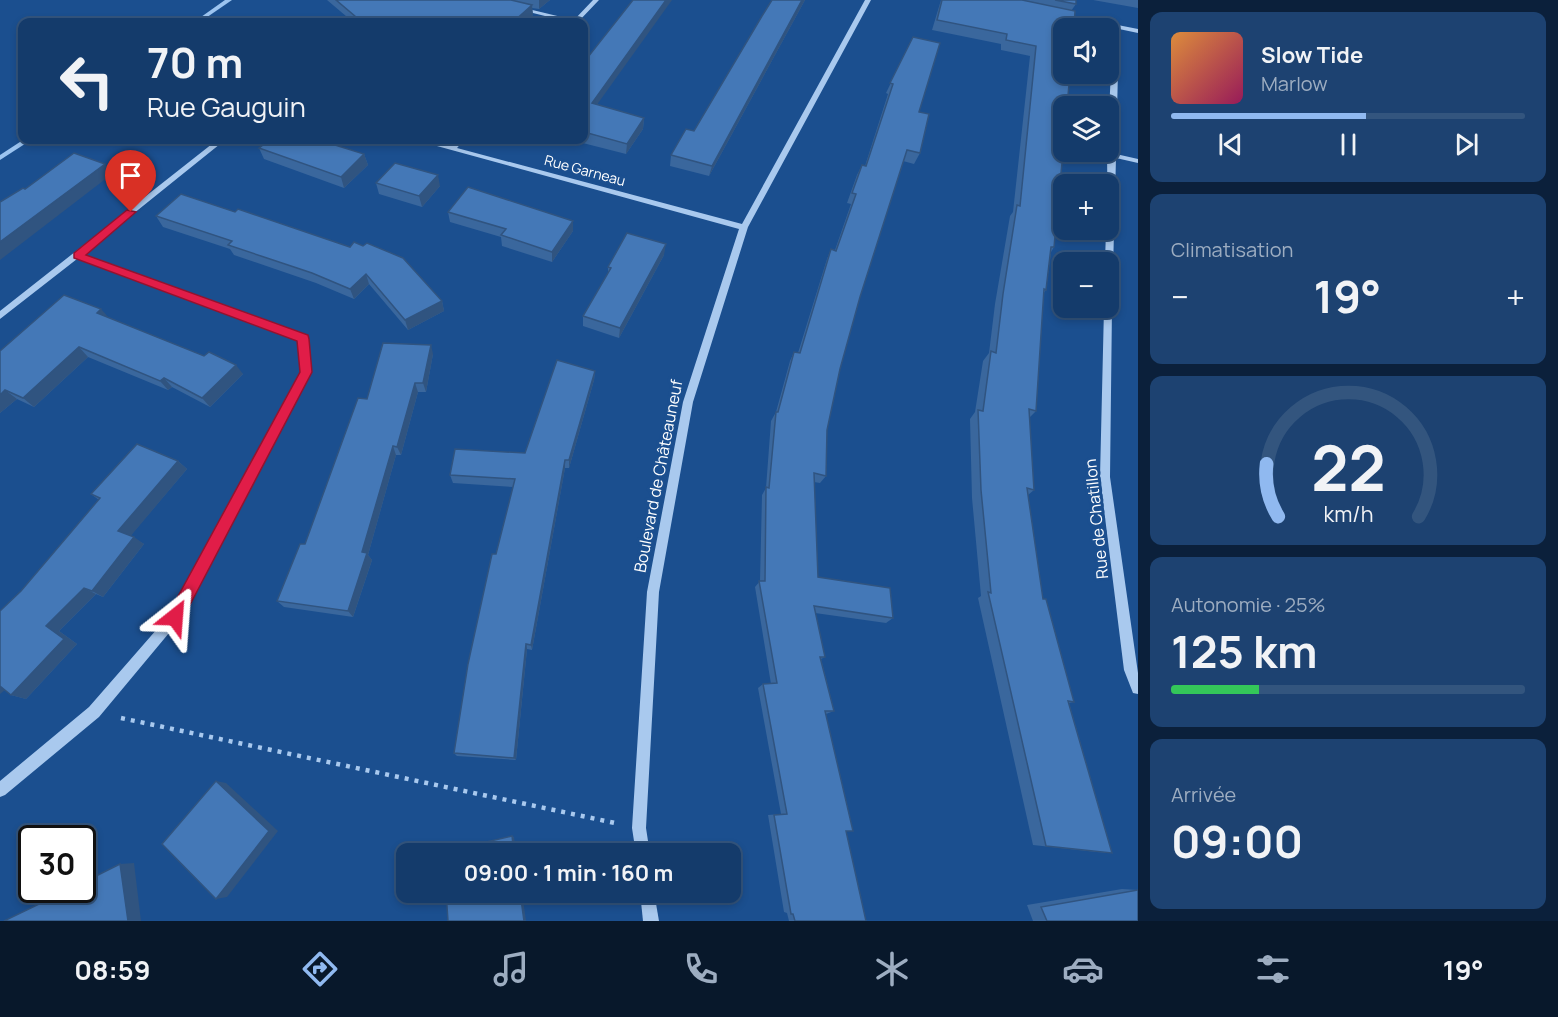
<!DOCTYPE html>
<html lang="fr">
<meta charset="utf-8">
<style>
body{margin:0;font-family:Manrope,sans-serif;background:#1d4271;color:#f1f3f6;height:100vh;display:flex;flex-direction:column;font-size:22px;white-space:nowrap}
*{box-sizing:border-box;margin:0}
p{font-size:20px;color:#9dadc1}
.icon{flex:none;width:33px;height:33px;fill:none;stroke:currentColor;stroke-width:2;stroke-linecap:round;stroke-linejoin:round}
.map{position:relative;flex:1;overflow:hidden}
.panel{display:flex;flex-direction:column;gap:12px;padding:12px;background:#0b203b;width:420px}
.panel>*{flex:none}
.guide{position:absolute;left:18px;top:18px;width:570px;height:126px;border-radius:12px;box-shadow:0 3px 9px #0003,0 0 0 2px #33557e;background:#143b6b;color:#f1f3f6;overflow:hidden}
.tools{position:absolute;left:1053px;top:18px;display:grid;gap:12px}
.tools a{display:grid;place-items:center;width:66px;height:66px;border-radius:12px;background:#143b6b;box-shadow:0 3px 9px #0003,0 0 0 2px #33557e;font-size:30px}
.speed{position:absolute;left:18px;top:825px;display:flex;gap:12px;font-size:30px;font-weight:700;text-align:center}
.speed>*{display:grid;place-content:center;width:78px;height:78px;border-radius:50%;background:#143b6b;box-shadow:0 3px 9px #0003,0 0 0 2px #33557e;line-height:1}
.speed .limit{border:3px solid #111;border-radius:9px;background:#fff;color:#111}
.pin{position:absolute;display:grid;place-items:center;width:51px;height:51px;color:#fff;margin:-62px -26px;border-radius:50% 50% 50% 0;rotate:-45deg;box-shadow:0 0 6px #0007}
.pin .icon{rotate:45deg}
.me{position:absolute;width:66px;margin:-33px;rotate:28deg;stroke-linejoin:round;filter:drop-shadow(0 0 4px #0008)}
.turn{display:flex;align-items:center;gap:21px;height:126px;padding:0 30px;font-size:27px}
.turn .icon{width:78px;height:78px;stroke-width:2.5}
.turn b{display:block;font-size:42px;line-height:51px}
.big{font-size:45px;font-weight:700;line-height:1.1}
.panel .widget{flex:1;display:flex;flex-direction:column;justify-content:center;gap:9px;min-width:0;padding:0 21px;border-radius:12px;background:#1d4271}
.panel .dial{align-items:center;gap:0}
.dial svg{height:156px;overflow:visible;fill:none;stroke:#33557e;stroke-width:7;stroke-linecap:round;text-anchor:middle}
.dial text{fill:#f1f3f6;stroke:none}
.song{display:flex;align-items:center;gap:18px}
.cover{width:72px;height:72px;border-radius:9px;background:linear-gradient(135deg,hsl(30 70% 55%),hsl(330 70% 35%))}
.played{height:6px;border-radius:3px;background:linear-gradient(90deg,#90b9f0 55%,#33557e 55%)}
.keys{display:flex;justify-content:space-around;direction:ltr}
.heat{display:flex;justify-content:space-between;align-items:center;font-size:33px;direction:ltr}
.charge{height:9px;border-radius:4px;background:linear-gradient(90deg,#34c759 25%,#33557e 0)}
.trip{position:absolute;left:396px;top:843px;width:345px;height:60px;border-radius:12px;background:#143b6b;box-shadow:0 3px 9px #0003,0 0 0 2px #33557e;font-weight:700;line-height:60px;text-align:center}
.dock{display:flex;height:96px;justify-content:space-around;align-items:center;background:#08182b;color:#9dadc1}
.dock .icon{width:42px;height:42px}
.dock .active{color:#90b9f0}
.dock b{font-size:27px;color:#f1f3f6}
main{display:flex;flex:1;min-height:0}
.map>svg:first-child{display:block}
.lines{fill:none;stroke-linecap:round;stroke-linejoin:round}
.stream{fill:#9cc4f0;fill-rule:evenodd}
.path{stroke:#a9c9ee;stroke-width:4.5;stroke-dasharray:4 6;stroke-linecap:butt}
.minor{fill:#a9c9ee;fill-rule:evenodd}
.wall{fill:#3a679d}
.shaded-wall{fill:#305480}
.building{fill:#4478b7;stroke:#305480;stroke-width:1.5}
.route{fill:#e11d48;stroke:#92132f;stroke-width:1.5}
.labels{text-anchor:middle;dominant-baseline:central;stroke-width:6;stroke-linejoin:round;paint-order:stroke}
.far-street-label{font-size:14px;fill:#fff;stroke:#1b4f8f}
.street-label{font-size:16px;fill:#fff;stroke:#1b4f8f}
</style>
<main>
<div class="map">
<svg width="1138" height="921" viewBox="0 0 1138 921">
<rect width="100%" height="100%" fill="#1b4f8f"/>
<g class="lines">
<g class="stream">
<path d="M 225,0 L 232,0 L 200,22 L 194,22 Z"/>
<path d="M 23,140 L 31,140 L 0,160 L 0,155 Z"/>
</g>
<path class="path" d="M 121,718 L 615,823"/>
<g class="minor">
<path d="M 593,0 L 599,0 L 578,22 L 569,22 L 517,9 L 520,7 L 574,20 Z"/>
<path d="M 865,0 L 871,0 L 748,227 L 693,402 L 659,592 L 646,828 L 650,854 L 636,854 L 632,828 L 647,592 L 683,402 L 739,229 L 415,140 L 426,140 L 451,146 L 457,140 L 464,140 L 457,148 L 742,224 Z"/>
<path d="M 1062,14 L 1138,29 L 1138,33 L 1119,29 L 1116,154 L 1138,159 L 1138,163 L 1116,158 L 1112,307 L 1110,477 L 1138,673 L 1138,694 L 1133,693 L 1124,670 L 1100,477 L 1104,308 L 1108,308 L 1108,262 L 1105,262 L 1106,230 L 1108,230 L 1107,155 L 1113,28 L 1060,17 L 1060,15 Z"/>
<path d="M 217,140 L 225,140 L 82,255 L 306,337 L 311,372 L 179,621 L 99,717 L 5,795 L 0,797 L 0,781 L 89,707 L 171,613 L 301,372 L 299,341 L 77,259 L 0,319 L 0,311 Z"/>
<path d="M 640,892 L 654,892 L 659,921 L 643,921 Z"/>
</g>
</g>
<g class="wall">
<path d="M 327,0 L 550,0 L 539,9 L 532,8 L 533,15 L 524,22 L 353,22 Z"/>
<path d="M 772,0 L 805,0 L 709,176 L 670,166 L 671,155 L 694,131 Z"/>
<path d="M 941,0 L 1076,0 L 1076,4 L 1071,11 L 1054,247 L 1051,252 L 1046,290 L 1043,294 L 1036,411 L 1029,418 L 1034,490 L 1028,495 L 1043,599 L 1074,702 L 1069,703 L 1112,853 L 1097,852 L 1033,845 L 978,598 L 981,596 L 972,498 L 970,419 L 975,412 L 983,361 L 989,353 L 995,304 L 1010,216 L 1013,212 L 1030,56 L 1001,50 L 1001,44 L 932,30 Z"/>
<path d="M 1093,0 L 1138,0 L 1138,8 Z"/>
<path d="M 913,37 L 919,112 L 920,153 L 914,164 L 903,161 L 860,297 L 840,369 L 827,430 L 826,476 L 820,483 L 814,482 L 818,577 L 893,618 L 886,623 L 815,613 L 825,657 L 821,659 L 834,711 L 826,714 L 846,831 L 866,921 L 789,921 L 787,913 L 784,912 L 768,815 L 781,814 L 758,688 L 763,684 L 771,684 L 755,587 L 760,581 L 762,495 L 766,488 L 771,421 L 776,412 L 790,361 L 794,352 L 798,353 L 827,259 L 831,249 L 835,250 L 851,204 L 847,203 L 857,175 L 862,165 L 865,166 L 888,94 L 886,93 Z"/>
<path d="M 584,62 L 598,105 L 644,118 L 643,129 L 626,154 L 571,140 L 584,140 Z"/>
<path d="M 259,148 L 364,154 L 368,165 L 344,188 L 264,159 Z"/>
<path d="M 376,183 L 440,186 L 422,207 L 379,194 Z"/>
<path d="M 181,194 L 442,301 L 444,311 L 408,330 L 369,284 L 354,299 L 316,283 L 234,255 L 230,249 L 163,227 L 156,216 Z"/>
<path d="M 448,212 L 573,221 L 573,231 L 552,262 L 502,246 L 501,237 L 450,222 Z"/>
<path d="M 664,255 L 619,338 L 583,326 L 583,316 L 608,274 L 608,267 Z"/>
<path d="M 108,317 L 243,374 L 210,407 L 172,387 L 168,390 L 88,357 L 34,407 L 17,399 L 0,413 L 0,351 Z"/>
<path d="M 433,354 L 426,392 L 418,392 L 401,455 L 396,455 L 368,555 L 372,560 L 353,617 L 284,607 L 277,601 L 305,544 L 367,399 Z"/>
<path d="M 595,371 L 594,380 L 569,468 L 565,468 L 532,650 L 527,649 L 516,760 L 457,756 L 454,753 L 496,554 L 513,487 L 453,483 L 450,475 L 525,453 Z"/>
<path d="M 178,461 L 187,469 L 130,536 L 144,544 L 103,597 L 96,594 L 59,631 L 77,644 L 26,699 L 11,695 L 5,690 L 21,591 L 99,500 L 91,494 Z"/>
<path d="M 1122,889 L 1138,890 L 1138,921 L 1033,921 L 1027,905 Z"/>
</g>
<g class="shaded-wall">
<path d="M 539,0 L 550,0 L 539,9 Z"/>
<path d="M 666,0 L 672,0 L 591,113 L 592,103 Z"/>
<path d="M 802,0 L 805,0 L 709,176 L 712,166 Z"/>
<path d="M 532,5 L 533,15 L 524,22 L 513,22 Z"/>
<path d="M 644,118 L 643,129 L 626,154 L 627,144 Z"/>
<path d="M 364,154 L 368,165 L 344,188 L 341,177 Z"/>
<path d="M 105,164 L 112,174 L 0,260 L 0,242 Z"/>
<path d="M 438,175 L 440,186 L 422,207 L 419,196 Z"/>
<path d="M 573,221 L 573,231 L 552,262 L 552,252 Z"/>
<path d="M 666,244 L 664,255 L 619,338 L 620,328 Z"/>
<path d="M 366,274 L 369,284 L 354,299 L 350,289 Z"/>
<path d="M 442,301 L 444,311 L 408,330 L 405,320 Z"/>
<path d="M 101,309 L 110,319 L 97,313 Z"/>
<path d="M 431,345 L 433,354 L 426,392 L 423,383 Z"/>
<path d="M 79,347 L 88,357 L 34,407 L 23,398 Z"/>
<path d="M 236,365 L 243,374 L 210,407 L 202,398 Z"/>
<path d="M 595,371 L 594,380 L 569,468 L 569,460 Z"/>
<path d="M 164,378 L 172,387 L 168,390 L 160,381 Z"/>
<path d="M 415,383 L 418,392 L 401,455 L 397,447 Z"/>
<path d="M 5,390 L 17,399 L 0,413 L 0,395 Z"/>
<path d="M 393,446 L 396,455 L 368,555 L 372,560 L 353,617 L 348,611 L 362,552 Z"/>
<path d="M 565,460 L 565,468 L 532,650 L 531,645 Z"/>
<path d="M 178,461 L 187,469 L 129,538 L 118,531 Z"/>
<path d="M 134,537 L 144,544 L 103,597 L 92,591 Z"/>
<path d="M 84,588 L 96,594 L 59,631 L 77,644 L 26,699 L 11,695 L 46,626 Z"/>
<path d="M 526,644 L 527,649 L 516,760 L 514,758 Z"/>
<path d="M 0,684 L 10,686 L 0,694 Z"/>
<path d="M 216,781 L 226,783 L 278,831 L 227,897 L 216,899 Z"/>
<path d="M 512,836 L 514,837 L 516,854 L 514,854 Z"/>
<path d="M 134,863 L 141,921 L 128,921 L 120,864 Z"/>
<path d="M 520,892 L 522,892 L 526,921 L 524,921 Z"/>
</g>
<g class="building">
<path d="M 336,0 L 511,0 L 532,5 L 513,22 L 362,22 Z"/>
<path d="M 633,0 L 666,0 L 592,103 L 644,118 L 627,144 L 584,132 L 584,62 Z"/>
<path d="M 772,0 L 802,0 L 712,166 L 671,155 L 686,129 L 694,131 L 762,16 Z"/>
<path d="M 942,0 L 1022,0 L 1075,11 L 1074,28 L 1064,28 L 1064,74 L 1070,74 L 1067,106 L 1064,106 L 1064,142 L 1054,247 L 1051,247 L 1046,290 L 1044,289 L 1036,411 L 1029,409 L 1034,490 L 1027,488 L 1043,599 L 1046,599 L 1074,702 L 1068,701 L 1112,853 L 1046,846 L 988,592 L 991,593 L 981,490 L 978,410 L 983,411 L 991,351 L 996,353 L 1003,294 L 1017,205 L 1020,206 L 1036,46 L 1006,40 L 1007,34 L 937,20 Z"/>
<path d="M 1055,0 L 1076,0 L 1076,4 Z"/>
<path d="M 913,37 L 940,43 L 919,112 L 929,114 L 920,153 L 907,150 L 860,297 L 840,369 L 827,430 L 826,476 L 814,473 L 818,577 L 890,588 L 893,618 L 814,606 L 825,657 L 820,657 L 834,711 L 825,711 L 853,831 L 846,831 L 866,921 L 795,921 L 793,914 L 791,914 L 774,815 L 787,814 L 763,684 L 777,683 L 759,581 L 765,581 L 766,487 L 769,488 L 776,412 L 778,412 L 794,352 L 800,353 L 831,249 L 836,251 L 856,194 L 852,193 L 862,165 L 866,166 L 893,84 L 890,83 Z"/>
<path d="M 270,140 L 319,140 L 364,154 L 341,177 L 259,148 Z"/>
<path d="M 74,153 L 105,164 L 0,242 L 0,202 L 23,188 L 25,189 Z"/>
<path d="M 395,163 L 438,175 L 419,196 L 376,183 Z"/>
<path d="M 468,187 L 573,221 L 552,252 L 501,235 L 506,229 L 448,212 Z"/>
<path d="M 181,194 L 235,212 L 238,209 L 350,247 L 354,242 L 363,246 L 367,243 L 403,258 L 442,301 L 405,320 L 366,274 L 350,289 L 312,273 L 228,245 L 232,241 L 156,216 Z"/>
<path d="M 627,233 L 666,244 L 620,328 L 583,316 L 611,268 L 608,267 Z"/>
<path d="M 64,295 L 101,309 L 97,313 L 204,356 L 209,352 L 236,365 L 202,398 L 164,378 L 160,381 L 79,347 L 23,398 L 5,390 L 0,395 L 0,351 Z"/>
<path d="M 383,343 L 431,345 L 423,383 L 415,383 L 397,447 L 393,446 L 362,552 L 367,553 L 348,611 L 277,601 L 300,544 L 305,544 L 358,398 L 367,399 Z"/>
<path d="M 557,360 L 595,371 L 569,460 L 565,460 L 531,645 L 526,644 L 514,758 L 454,753 L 468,664 L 492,554 L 496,554 L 515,479 L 450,475 L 455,449 L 525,453 Z"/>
<path d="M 137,444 L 178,461 L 118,531 L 134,537 L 92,591 L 84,588 L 46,626 L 64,639 L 11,695 L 0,686 L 0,611 L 21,591 L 100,498 L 91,494 Z"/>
<path d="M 216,781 L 269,831 L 216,899 L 162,844 Z"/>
<path d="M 512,836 L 514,854 L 443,854 L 443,852 Z"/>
<path d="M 120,864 L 128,921 L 4,921 L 68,890 L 82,890 L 82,883 Z"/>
<path d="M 1138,890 L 1138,921 L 1047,921 L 1041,907 Z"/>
<path d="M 446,892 L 520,892 L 524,921 L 448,921 Z"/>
</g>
<path class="route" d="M 127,210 L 136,212 L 86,255 L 308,335 L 309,339 L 312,372 L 181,622 L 175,625 L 170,622 L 167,617 L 170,611 L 300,372 L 297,341 L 74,258 L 74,253 Z"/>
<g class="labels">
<g class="far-street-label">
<text transform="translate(585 170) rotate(15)">Rue Garneau</text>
</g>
<g class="street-label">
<text transform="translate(658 476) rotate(-79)">Boulevard de Châteauneuf</text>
<text transform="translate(1096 519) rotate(-96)">Rue de Chatillon</text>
</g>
</g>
</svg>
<div class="tools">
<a><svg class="icon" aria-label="sound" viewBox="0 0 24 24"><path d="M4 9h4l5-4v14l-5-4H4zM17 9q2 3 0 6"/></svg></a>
<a><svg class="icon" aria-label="layers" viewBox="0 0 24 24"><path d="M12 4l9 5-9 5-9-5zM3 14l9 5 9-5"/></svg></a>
<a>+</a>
<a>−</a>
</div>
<div class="speed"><div class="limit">30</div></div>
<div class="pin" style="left:131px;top:212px;background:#d93025"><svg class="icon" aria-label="arrive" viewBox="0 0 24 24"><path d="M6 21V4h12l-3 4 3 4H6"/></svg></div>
<svg class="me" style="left:175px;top:617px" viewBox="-20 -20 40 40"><path d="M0-17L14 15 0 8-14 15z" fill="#e11d48" stroke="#fff" stroke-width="4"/></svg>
<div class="trip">09:00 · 1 min · 160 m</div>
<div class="guide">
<div class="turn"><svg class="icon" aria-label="left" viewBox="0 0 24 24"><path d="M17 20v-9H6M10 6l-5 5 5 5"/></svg><div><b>70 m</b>Rue Gauguin</div></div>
</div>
</div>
<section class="panel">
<div class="widget">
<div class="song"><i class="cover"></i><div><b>Slow Tide</b><p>Marlow</p></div></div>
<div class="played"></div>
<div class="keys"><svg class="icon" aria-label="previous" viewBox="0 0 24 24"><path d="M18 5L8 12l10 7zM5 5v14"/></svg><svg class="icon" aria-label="pause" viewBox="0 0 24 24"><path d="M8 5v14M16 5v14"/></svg><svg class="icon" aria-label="next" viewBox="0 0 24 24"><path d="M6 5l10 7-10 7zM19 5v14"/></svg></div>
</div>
<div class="widget"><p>Climatisation</p>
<div class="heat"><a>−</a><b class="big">19°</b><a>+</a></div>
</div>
<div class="widget dial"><svg viewBox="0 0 100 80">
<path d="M14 69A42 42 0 1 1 86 69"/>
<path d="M14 69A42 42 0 0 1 8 42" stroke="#90b9f0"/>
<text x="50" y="56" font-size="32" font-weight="700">22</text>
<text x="50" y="72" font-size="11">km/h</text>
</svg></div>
<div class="widget"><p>Autonomie · 25%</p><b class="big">125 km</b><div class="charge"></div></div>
<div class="widget"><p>Arrivée</p><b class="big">09:00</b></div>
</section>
</main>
<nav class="dock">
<b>08:59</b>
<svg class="icon active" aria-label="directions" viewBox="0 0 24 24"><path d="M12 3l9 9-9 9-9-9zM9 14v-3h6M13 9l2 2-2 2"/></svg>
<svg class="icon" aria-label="music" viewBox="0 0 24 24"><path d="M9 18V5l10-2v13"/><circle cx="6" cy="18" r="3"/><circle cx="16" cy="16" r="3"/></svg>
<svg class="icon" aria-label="phone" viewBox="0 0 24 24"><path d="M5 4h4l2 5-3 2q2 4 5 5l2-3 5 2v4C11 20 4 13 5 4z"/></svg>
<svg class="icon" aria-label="climate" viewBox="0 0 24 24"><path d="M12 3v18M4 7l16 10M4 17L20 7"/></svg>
<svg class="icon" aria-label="car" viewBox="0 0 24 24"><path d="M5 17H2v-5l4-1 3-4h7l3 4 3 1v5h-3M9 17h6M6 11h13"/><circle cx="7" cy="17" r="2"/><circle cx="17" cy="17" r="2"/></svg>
<svg class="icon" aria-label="filters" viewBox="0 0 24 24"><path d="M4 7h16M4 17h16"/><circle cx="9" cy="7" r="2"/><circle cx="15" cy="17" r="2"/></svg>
<b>19°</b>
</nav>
